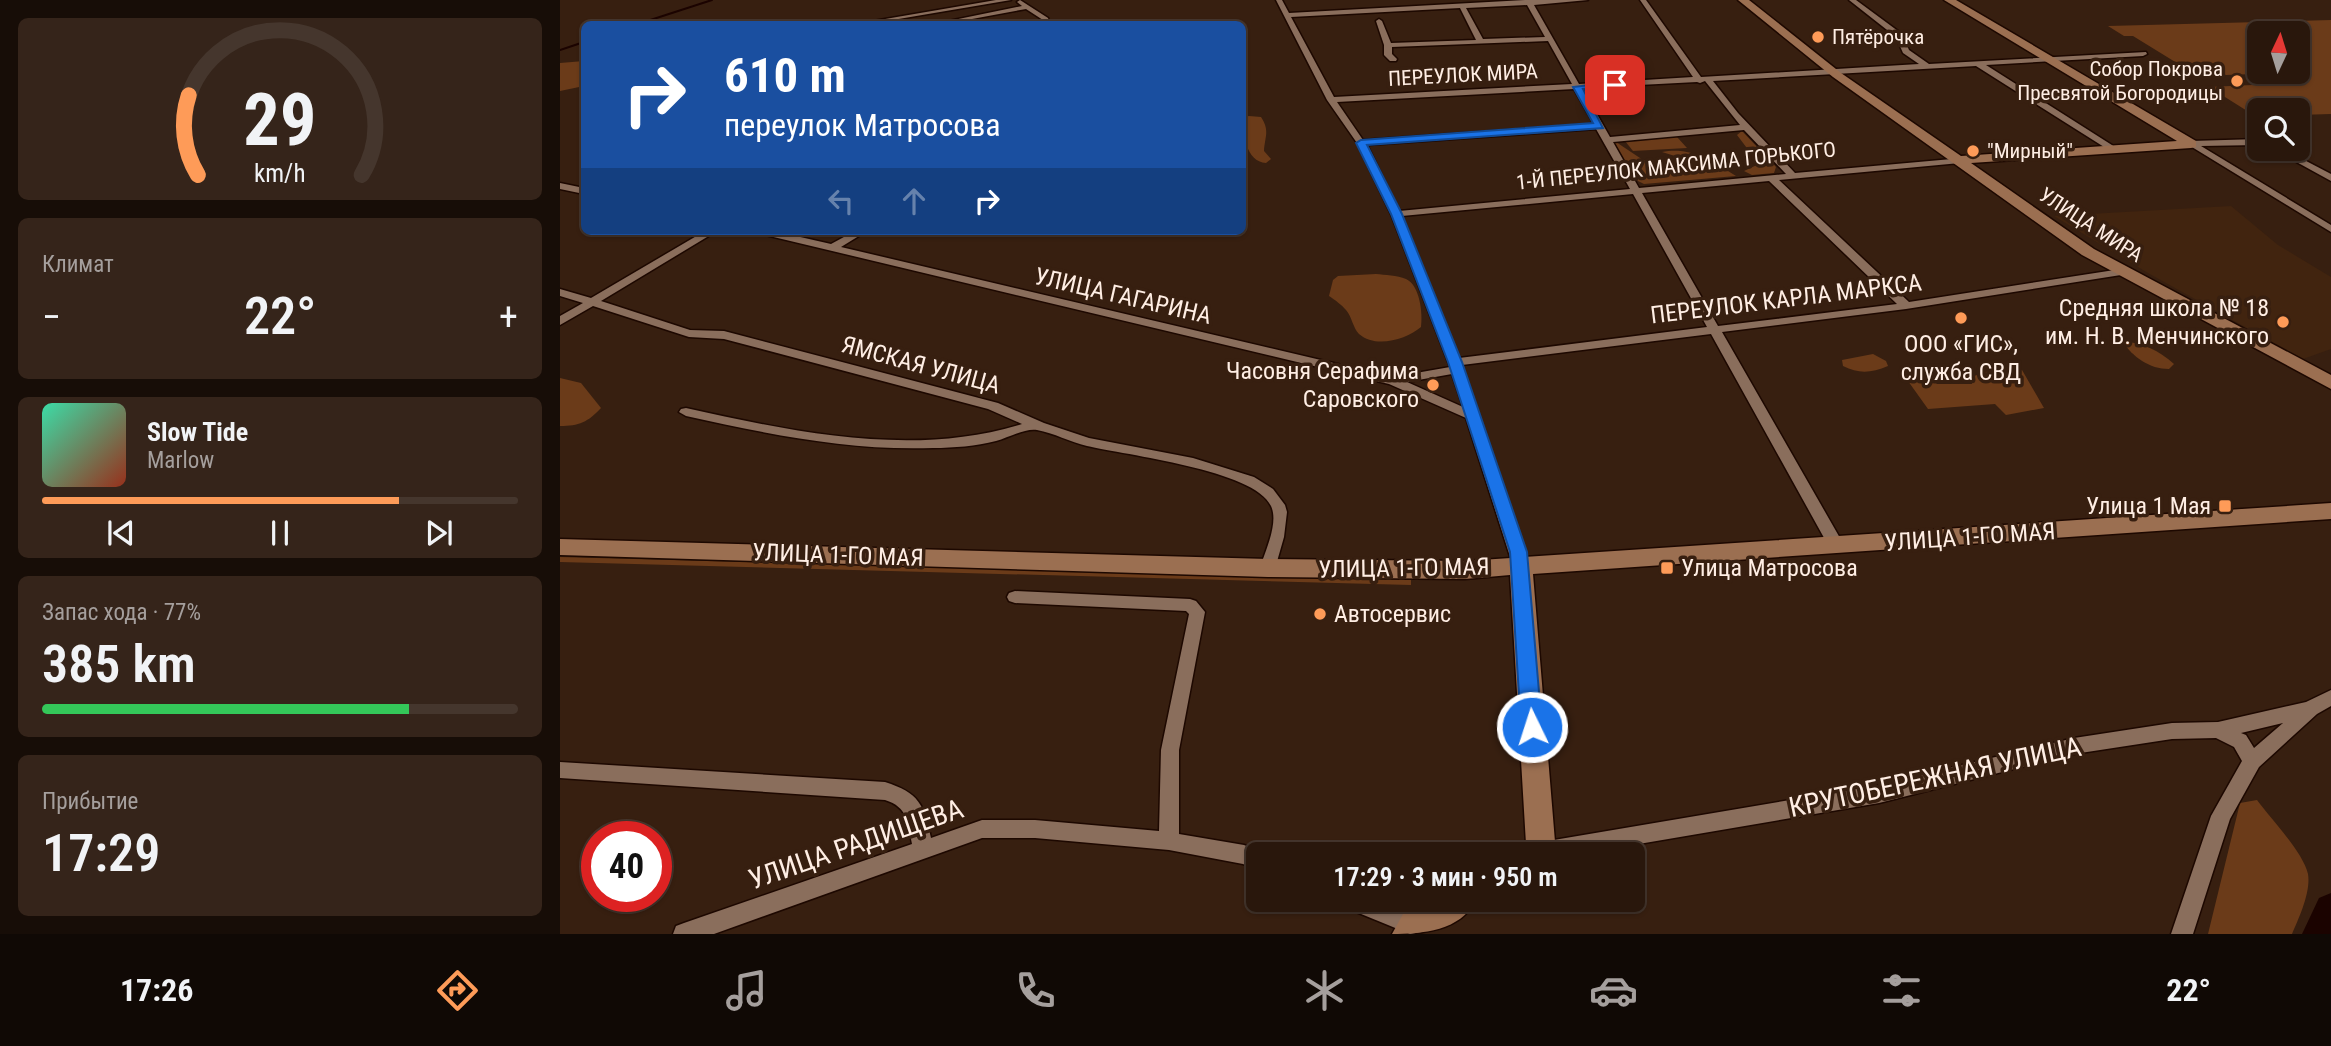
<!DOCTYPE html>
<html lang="ru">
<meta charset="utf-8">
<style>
body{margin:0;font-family:"Roboto Condensed",sans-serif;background:#35241a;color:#f1f3f6;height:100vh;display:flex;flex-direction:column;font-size:26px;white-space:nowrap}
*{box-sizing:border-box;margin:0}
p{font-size:23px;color:#a59f9d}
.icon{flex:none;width:38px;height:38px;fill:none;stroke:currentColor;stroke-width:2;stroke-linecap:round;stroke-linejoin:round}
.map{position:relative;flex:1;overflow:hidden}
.drawer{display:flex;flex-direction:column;gap:18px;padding:18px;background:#170d07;width:560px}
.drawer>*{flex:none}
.banner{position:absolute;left:21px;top:21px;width:665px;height:214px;border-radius:10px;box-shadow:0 2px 5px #0004,0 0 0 2px #45362d;background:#1a4fa0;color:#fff;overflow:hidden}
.needle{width:46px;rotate:4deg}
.fabs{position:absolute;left:1687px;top:21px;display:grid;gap:14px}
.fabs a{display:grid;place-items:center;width:63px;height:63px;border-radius:10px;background:#29170c;box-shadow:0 2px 5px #0004,0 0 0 2px #45362d;font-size:35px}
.speed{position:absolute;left:21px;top:821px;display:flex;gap:14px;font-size:35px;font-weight:700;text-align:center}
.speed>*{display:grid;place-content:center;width:91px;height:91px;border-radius:50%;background:#29170c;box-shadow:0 2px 5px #0004,0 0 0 2px #45362d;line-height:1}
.speed .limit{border:10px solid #d22;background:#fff;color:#111}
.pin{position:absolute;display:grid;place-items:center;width:60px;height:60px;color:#fff;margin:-30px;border-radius:14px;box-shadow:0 4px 10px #0006}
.me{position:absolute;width:77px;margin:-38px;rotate:356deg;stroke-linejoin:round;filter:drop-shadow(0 0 5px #0008)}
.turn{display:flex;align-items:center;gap:24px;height:147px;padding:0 28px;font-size:32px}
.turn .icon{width:91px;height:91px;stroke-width:2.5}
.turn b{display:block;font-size:49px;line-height:60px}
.lanes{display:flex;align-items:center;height:66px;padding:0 28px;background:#0003;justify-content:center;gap:35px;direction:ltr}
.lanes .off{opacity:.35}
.big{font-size:52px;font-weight:600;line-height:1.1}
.drawer .widget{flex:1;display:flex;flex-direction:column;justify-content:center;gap:10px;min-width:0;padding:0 24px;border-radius:10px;background:#35241a}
.drawer .dial{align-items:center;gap:0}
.dial svg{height:182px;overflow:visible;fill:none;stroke:#45362d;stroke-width:7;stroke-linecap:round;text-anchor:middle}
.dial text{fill:#f1f3f6;stroke:none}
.song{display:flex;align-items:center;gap:21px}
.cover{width:84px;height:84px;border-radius:10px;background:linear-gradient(135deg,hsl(160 70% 55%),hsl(10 70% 35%))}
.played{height:7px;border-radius:4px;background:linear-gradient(90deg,#fe9b58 75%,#45362d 75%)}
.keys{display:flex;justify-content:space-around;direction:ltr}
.heat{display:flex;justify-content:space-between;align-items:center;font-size:38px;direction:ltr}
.charge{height:10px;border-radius:5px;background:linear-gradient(90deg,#34c759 77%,#45362d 0)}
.trip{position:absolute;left:686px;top:842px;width:399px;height:70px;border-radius:10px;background:#29170c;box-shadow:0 2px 5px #0004,0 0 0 2px #45362d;font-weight:600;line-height:70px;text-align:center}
.tabs{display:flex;height:112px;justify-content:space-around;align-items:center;background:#100905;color:#a59f9d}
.tabs .icon{width:49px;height:49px}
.tabs .selected{color:#fe9b58}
.tabs b{font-size:32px;color:#f1f3f6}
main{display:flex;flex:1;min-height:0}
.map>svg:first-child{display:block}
.built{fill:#41240f}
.green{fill:#6b3b19;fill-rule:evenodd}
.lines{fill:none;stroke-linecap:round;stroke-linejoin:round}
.stream{stroke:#1b0300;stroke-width:2}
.river{fill:#1b0300;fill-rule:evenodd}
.street-casing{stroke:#1d0800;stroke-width:3}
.secondary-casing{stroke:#1d0800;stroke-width:3}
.street{fill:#8a6e5c;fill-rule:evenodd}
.secondary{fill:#9b6f51;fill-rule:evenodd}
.route{fill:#1a73e8;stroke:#114b97;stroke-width:2}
.poi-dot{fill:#fe9b58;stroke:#371f10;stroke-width:2.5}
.labels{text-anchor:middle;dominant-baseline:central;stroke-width:7;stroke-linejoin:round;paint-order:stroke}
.far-poi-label{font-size:21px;fill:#ffeee4;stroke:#371f10;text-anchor:start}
.far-street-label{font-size:21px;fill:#ffeee4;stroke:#371f10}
.street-label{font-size:24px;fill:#ffeee4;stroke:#371f10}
.poi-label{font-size:24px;fill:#ffeee4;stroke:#371f10;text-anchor:end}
.near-street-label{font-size:28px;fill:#ffeee4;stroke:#371f10}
</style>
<main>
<section class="drawer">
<div class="widget dial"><svg viewBox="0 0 100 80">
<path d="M14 69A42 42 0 1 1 86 69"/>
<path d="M14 69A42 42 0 0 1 10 34" stroke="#fe9b58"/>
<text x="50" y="56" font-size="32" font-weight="700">29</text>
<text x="50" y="72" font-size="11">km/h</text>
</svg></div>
<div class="widget"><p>Климат</p>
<div class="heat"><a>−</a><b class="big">22°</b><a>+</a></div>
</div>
<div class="widget">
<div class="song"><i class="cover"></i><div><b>Slow Tide</b><p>Marlow</p></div></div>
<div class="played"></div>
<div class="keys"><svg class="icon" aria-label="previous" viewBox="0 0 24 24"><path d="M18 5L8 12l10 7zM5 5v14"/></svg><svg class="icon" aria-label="pause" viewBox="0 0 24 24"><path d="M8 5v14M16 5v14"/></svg><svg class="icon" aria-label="next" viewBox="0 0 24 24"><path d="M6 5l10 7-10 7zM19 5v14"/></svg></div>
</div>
<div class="widget"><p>Запас хода · 77%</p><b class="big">385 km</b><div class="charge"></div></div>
<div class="widget"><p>Прибытие</p><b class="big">17:29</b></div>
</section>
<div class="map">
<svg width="1771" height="934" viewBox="0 0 1771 934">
<rect width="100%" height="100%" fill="#371f10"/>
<path class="built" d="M 1671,206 L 1718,245 L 1771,277 L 1771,349 L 1743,359 L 1588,273 L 1494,216 Z"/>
<g class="green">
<path d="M 1771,20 L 1771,114 L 1738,115 L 1738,110 L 1699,110 L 1699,113 L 1692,114 L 1649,87 L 1714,84 L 1694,74 L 1638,76 L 1573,36 L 1564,36 L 1548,26 ZM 1699,33 L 1738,33 L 1738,72 L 1699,72 Z"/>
<path d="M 24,61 L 24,86 L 0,91 L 0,63 Z"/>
<path d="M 689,116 L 701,117 C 710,131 705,136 704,151 L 711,159 L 706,163 C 686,162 682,132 683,117 Z"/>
<path d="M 1182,131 L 1216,167 L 1214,173 L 1192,175 L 1184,171 L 1199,164 L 1177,135 Z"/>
<path d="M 1117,137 L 1127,148 L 1073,151 L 1065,141 Z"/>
<path d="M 1056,142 L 1083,160 L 1101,165 L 1107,173 L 1117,174 L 1117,163 L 1120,161 L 1115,156 L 1102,152 C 1117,149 1143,150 1146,169 L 1168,171 L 1176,176 L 1084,184 L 1078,181 L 1054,144 Z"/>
<path d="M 816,274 C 825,275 837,275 846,279 C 860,285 863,314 861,327 C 847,339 816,349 799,334 C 793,328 792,317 786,310 C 782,305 775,300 769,296 L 773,280 L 778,276 Z"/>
<path d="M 1562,341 C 1583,343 1598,350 1614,364 L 1609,369 C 1589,369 1573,357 1562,341 Z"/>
<path d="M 1313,354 L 1326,361 L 1328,366 C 1311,373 1299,374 1283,366 L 1282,360 Z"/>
<path d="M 1444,366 L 1462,370 L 1484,408 L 1446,415 L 1435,404 L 1368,409 L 1348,381 L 1347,374 L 1362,368 L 1377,384 L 1412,384 L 1411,377 Z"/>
<path d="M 0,378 L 21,383 L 41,408 C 28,422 19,426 0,426 Z"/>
<path d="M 0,557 L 851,580 L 851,585 L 0,562 Z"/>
<path d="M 1697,800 C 1711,819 1743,852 1748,874 C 1751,892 1739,918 1732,934 L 1648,934 L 1680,803 Z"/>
</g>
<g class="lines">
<g class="stream">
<path d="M 78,24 L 152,0"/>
<path d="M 0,50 L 24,42"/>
</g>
<path class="river" d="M 1771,893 L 1771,934 L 1742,934 L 1759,898 Z"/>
<defs>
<g id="street">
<path d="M 436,0 L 451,0 L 309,24 L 296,24 Z"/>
<path d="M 460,0 L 488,18 L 490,24 L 484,24 L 483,20 L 466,9 L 385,24 L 374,24 L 462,6 L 457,2 Z"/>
<path d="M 716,0 L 722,0 L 729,13 L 965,0 L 1028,0 L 974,5 L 1019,84 L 1133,77 L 1080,0 L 1086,0 L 1141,77 L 1359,64 L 1343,53 L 1336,37 L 1289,0 L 1296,0 L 1342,34 L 1349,50 L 1369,64 L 1586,52 L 1587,54 L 1583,56 L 1426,65 L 1555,147 L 1556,149 L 1552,152 L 1416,66 L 1153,81 L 1178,113 L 1235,173 L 1403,158 L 1405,160 L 1400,163 L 1219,180 L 1349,302 L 1561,269 L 1566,272 L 1561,275 L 1346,309 L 1162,332 L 1284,545 L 1281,549 L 1271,549 L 1268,545 L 1151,334 L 902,365 L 969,566 L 967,570 L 955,570 L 953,566 L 906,418 L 829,384 L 201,234 L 196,231 L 214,231 L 271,244 L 295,231 L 307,231 L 281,247 L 833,377 L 890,367 L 831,214 L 797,143 L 767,100 ZM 967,5 L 985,37 L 923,39 L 906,8 ZM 900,8 L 916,40 L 831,43 L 822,21 L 819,19 L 816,21 L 824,45 L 824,55 L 830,61 L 836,61 L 837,59 L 832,54 L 832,47 L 988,41 L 1012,84 L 774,97 L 731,17 ZM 1145,81 L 1180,125 L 1050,137 L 1022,88 L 1137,82 L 1140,83 ZM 1014,89 L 1034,124 L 803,140 L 777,102 ZM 1036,129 L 1070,189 L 839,211 L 807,145 ZM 1184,130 L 1226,174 L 1079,188 L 1053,142 ZM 1209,181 L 1337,304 L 1158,326 L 1082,193 ZM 1073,194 L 1147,327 L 899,358 L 842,216 ZM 892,374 L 903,407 L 847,382 Z"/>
<path d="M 1699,139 L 1699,145 L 1641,146 L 1771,225 L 1771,232 L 1627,144 L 1631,141 Z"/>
<path d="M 1713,149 L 1723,149 L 1771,174 L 1771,181 Z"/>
<path d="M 0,183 L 24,188 L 24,194 L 0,189 Z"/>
<path d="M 145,231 L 157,231 L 41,301 L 130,330 L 164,331 L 438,403 L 484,423 L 529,438 L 633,458 L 694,477 L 713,489 L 725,505 L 727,512 L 724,537 L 714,572 L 702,572 L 700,568 C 705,551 719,523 711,506 C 695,470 565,455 527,446 C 510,442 494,433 477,430 C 465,428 448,438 436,441 C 416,446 394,448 373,448 C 289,451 207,434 126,416 L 119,412 L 121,409 L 126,408 C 234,432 353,458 462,424 L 428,409 L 164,339 L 129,337 L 33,306 L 0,325 L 0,316 L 23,303 L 0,296 L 0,289 L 31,298 Z"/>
<path d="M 455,591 L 630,599 L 636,601 L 645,612 L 619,750 L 619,834 L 684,845 L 705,854 L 698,854 L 698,871 L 683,864 L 609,850 L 475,838 L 422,838 L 154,934 L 113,934 L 116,926 L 124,923 L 352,844 C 348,823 348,807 325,800 L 0,778 L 0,762 L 325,782 C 359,793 364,804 371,838 L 422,820 L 475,820 L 599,831 L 601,750 L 629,614 L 626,611 L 455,603 L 449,601 L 447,597 L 449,593 Z"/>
<path d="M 1771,690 L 1771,706 L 1757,714 L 1699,767 L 1670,819 L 1633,934 L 1611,934 L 1651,816 L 1682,761 L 1674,747 L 1656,738 L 1612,739 L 1514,754 L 1319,803 L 1020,854 L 973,854 L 972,851 L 975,844 L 982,842 L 1319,785 L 1514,738 L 1612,723 L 1658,722 L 1746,702 ZM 1723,723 L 1694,748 L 1686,735 L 1681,733 Z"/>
<path d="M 781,900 L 816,900 L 862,918 L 865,925 L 862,932 L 850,934 L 784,907 Z"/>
</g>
<g id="secondary">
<path d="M 1178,0 L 1189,0 L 1281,73 L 1401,156 L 1617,141 L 1384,0 L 1396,0 L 1636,141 L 1636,147 L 1631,148 L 1411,163 L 1534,249 L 1771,375 L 1771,389 L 1522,255 L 1273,77 Z"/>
<path d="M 1771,503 L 1771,519 L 973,574 L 996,854 L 962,854 L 966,844 L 950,575 L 905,579 L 708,577 L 0,555 L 0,539 L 708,559 L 905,561 Z"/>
<path d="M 869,900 L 915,900 C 902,931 861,934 832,934 L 843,914 Z"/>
</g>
</defs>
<use href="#street" class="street-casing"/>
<use href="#secondary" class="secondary-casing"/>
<use href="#street" class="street"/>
<use href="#secondary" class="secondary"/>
</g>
<path class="route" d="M 1055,82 L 1058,87 L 1023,89 L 1043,128 L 807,145 L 842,214 L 902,362 L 967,552 L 982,727 L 979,733 L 972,736 L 964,733 L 961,727 L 950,552 L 888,362 L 831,214 L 796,143 L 801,140 L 1033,123 L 1013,87 Z"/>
<g class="poi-dot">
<circle cx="1258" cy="37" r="7"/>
<circle cx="1677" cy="81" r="7"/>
<circle cx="1413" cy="151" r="7"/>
<circle cx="1401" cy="318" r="7"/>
<circle cx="1723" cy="322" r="7"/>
<circle cx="873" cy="385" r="7"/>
<rect x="1658" y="499" width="14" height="14" rx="3.5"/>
<rect x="1100" y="561" width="14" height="14" rx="3.5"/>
<circle cx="760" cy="614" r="7"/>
</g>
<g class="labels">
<g class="far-poi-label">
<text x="1272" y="37">Пятёрочка</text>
<text x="1663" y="69" text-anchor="end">Собор Покрова<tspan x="1663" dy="24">Пресвятой Богородицы</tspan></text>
<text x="1427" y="151">"Мирный"</text>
</g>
<g class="far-street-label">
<text transform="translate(903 75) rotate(-3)">ПЕРЕУЛОК МИРА</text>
<text transform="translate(1116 166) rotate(-6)">1-Й ПЕРЕУЛОК МАКСИМА ГОРЬКОГО</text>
<text transform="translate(1531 225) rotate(33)">УЛИЦА МИРА</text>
</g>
<g class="street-label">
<text transform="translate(563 296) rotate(13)">УЛИЦА ГАГАРИНА</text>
<text transform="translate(1226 299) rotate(-7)">ПЕРЕУЛОК КАРЛА МАРКСА</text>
<text transform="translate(361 365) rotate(15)">ЯМСКАЯ УЛИЦА</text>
<text transform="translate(1410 537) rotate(-4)">УЛИЦА 1-ГО МАЯ</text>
<text transform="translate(278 555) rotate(2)">УЛИЦА 1-ГО МАЯ</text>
<text transform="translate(844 568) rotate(-1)">УЛИЦА 1-ГО МАЯ</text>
</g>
<g class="poi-label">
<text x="1709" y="308">Средняя школа № 18<tspan x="1709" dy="28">им. Н. В. Менчинского</tspan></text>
<text x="1401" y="344" text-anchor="middle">ООО «ГИС»,<tspan x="1401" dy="28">служба СВД</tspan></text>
<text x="859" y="371">Часовня Серафима<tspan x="859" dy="28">Саровского</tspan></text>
<text x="1651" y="506">Улица 1 Мая</text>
<text x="1121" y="568" text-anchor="start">Улица Матросова</text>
<text x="774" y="614" text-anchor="start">Автосервис</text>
</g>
<g class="near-street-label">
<text transform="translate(1375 777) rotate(-12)">КРУТОБЕРЕЖНАЯ УЛИЦА</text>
<text transform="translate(296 844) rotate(-19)">УЛИЦА РАДИЩЕВА</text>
</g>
</g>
</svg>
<div class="fabs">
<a><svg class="needle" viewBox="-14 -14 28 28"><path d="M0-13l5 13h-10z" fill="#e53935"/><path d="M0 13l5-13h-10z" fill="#a59f9d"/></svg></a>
<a><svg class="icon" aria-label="search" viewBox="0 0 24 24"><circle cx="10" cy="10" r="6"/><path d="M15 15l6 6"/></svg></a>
</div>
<div class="speed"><div class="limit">40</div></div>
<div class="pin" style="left:1055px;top:85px;background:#d93025"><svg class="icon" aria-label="arrive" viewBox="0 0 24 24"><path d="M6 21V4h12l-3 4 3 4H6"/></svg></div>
<svg class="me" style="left:972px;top:727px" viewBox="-20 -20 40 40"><circle r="17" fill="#1a73e8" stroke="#fff" stroke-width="3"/><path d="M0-11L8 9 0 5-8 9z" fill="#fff"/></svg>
<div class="trip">17:29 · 3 мин · 950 m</div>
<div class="banner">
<div class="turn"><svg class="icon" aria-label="right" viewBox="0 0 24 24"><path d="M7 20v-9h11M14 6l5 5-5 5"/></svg><div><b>610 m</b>переулок Матросова</div></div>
<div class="lanes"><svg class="icon off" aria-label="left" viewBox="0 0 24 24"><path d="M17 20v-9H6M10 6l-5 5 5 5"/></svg><svg class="icon off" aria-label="ahead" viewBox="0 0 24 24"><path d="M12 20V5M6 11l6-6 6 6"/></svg><svg class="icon" aria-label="right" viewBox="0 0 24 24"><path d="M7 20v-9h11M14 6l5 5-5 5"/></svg></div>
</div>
</div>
</main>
<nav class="tabs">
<b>17:26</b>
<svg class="icon selected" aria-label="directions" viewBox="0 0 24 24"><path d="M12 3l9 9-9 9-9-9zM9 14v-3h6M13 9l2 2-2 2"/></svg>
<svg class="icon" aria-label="music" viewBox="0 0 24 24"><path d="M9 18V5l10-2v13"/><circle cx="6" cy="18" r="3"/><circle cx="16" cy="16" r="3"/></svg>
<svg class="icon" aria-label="phone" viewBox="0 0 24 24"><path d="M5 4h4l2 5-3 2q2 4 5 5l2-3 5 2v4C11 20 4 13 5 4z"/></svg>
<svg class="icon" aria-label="climate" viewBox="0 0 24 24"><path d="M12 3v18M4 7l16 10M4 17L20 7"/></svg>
<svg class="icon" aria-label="car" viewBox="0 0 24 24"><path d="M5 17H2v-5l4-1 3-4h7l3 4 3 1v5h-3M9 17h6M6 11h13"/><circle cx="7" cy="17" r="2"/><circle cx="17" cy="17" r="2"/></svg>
<svg class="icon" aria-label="filters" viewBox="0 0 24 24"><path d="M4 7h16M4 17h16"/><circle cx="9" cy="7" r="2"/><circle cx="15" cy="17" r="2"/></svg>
<b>22°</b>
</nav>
